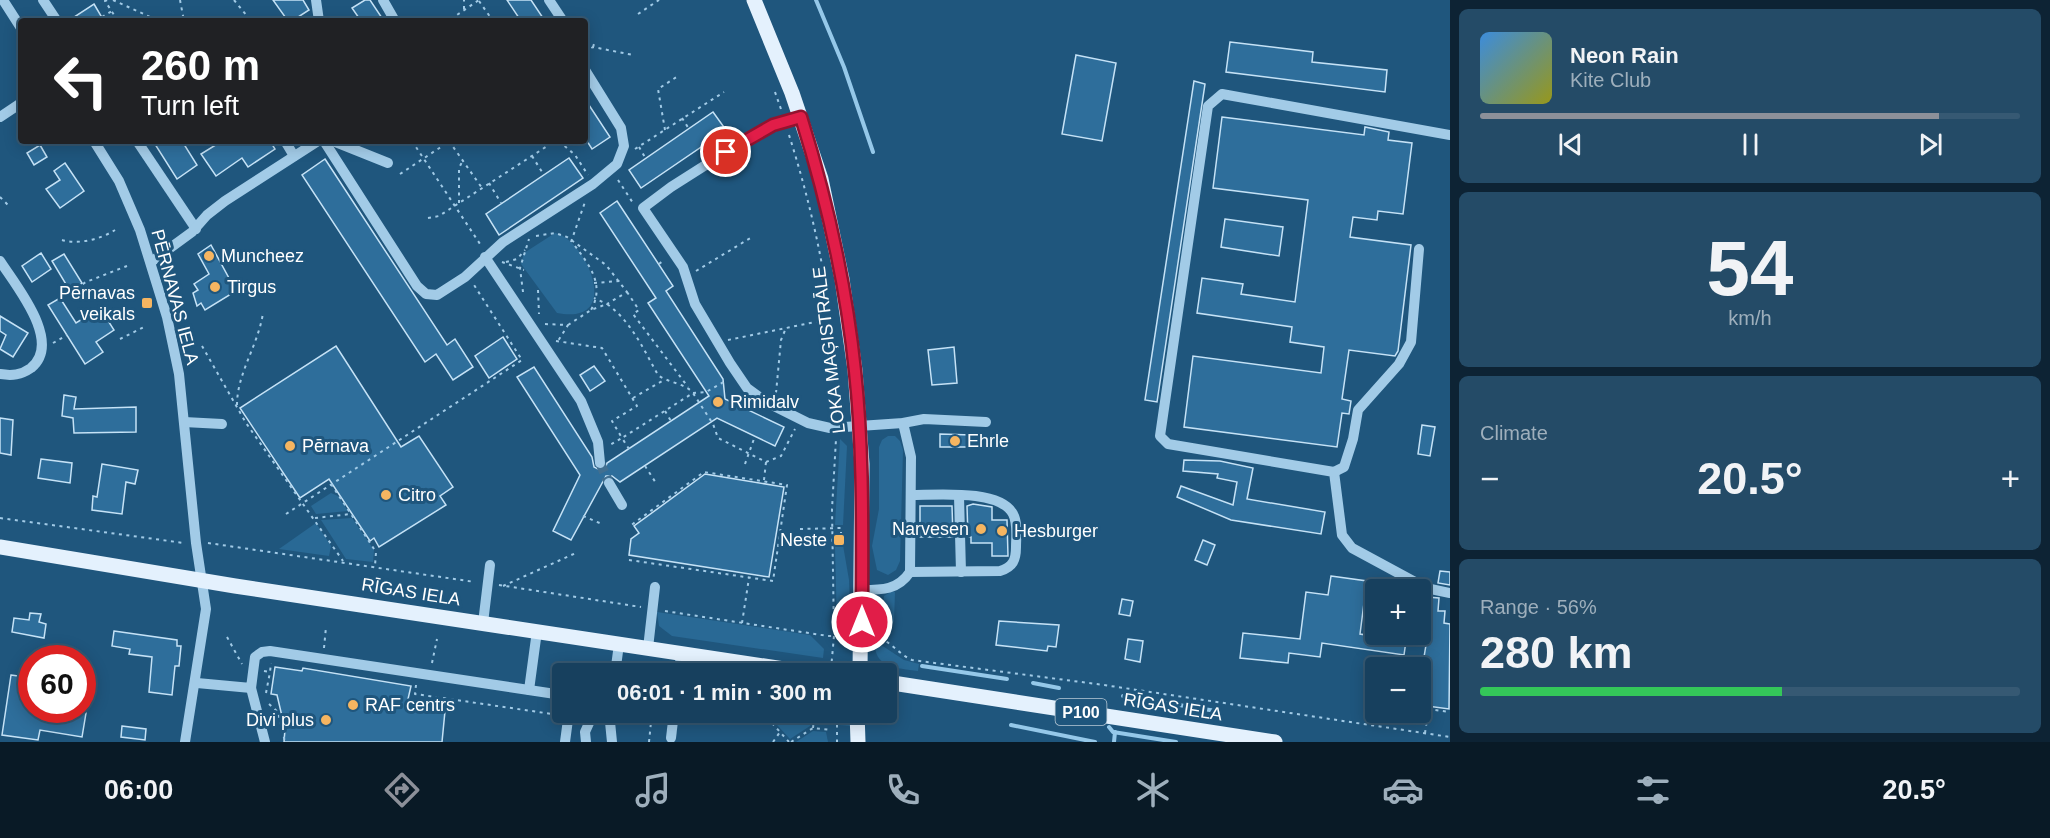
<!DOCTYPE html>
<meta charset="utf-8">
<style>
body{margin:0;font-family:Arial,sans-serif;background:#244b67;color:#f1f3f6;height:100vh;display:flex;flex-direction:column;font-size:22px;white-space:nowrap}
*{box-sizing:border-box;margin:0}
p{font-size:20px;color:#9eafbc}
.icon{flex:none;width:33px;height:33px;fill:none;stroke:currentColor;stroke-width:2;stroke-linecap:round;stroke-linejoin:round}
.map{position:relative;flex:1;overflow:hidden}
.drawer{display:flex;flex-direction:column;gap:9px;padding:9px;background:#0d2334;width:600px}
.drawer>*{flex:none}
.guide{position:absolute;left:18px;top:18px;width:570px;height:126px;border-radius:6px;box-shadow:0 3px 15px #0003,0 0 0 2px #365973;background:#202124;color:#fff;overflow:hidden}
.tools{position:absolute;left:1365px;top:579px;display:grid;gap:12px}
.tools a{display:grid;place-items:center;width:66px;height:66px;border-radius:6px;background:#17405e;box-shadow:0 3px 15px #0003,0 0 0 2px #365973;font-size:30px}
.speed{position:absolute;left:18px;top:645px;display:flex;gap:12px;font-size:30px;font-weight:700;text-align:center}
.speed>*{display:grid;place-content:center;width:78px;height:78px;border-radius:50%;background:#17405e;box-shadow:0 3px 15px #0003,0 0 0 2px #365973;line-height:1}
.speed .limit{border:9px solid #d22;background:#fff;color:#111}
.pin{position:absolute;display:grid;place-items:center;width:51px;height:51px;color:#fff;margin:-26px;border:3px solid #fff;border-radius:50%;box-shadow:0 2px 6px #0007}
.me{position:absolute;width:66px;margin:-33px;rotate:0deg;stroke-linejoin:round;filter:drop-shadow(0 0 4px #0008)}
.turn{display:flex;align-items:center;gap:21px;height:126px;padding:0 24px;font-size:27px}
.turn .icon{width:78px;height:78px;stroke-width:2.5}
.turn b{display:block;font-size:42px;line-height:51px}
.big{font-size:45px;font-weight:800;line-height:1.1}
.drawer .widget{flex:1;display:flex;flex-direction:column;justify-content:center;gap:9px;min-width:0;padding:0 21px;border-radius:9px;background:#244b67}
.drawer .dial{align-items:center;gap:0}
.dial b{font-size:78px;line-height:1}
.song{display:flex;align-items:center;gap:18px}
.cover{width:72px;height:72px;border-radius:9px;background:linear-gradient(135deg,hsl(210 70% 55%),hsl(60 70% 35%))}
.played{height:6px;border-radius:3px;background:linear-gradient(90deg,#8c9099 85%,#365973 85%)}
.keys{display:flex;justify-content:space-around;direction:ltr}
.heat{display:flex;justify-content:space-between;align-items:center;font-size:33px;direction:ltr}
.charge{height:9px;border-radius:4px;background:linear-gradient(90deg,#34c759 56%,#365973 0)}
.trip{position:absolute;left:552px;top:663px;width:345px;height:60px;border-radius:6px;background:#17405e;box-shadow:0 3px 15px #0003,0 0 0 2px #365973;font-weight:800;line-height:60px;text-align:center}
.tabs{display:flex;height:96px;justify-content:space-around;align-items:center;background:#091a26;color:#9eafbc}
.tabs .icon{width:42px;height:42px}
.tabs .current{color:#8c9099}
.tabs b{font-size:27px;color:#f1f3f6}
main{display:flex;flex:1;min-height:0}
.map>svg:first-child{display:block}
.green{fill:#296995}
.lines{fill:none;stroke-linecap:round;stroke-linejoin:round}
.stream{stroke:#95c8e9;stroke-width:4}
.building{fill:#2e6e9b;stroke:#c5e2f6;stroke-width:1.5}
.minor-tunnel{stroke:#416f90;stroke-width:10;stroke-dasharray:10 5;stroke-linecap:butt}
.path{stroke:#a2cbe7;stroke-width:2;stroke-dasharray:3 4.5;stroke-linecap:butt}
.minor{stroke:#a2cbe7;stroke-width:10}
.major{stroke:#e4f1fd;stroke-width:15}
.route-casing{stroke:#92132f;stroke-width:15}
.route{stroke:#e11d48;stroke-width:10}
.poi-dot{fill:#f5b561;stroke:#1f567d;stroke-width:2}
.labels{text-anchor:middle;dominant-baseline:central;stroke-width:6;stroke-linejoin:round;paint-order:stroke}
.shield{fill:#1f567d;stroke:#bcccd8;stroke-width:1.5}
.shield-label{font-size:16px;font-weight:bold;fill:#fff}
.poi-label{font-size:18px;fill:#fff;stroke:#1f567d;text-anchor:start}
.street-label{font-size:18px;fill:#fff;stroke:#1f567d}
</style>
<main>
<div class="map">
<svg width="1450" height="742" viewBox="0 0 1450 742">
<rect width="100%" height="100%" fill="#1f567d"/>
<g class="green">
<path d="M 555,233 C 585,238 625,326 557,313 L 521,264 L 524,253 Z"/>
<path d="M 888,436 L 895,436 L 900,441 L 903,450 L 900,561 L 896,570 L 888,575 L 877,570 L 872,546 L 879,509 L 879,447 L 882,440 Z"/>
<path d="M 840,439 L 847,446 L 843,525 L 835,525 Z"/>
<path d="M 331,493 L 338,496 L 348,511 L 316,514 L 311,506 Z"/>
<path d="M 352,518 L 374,550 L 373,562 L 346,559 L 321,520 Z"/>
<path d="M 316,523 L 331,546 L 329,556 L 279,549 Z"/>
<path d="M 843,545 L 849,580 L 851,627 L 837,626 L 835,546 Z"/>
<path d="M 892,591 L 895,592 L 894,621 L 891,626 L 876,627 L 881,620 L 884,596 Z"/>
<path d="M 657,612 L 810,635 L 824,649 L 823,658 L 672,636 L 659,626 Z"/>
<path d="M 875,641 L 904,660 L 919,664 L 918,671 C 897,668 873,668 875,641 Z"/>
<path d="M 766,713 L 813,712 L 814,713 L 810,726 L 790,739 Z"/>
<path d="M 834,713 L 852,713 L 852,726 L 840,725 Z"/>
<path d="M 813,731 L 826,732 L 828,742 L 796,742 Z"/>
</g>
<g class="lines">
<g class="stream">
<path d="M 816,0 L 844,67 L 873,152"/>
<path d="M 922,666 L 1007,679"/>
<path d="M 1033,683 L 1059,688"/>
<path d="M 1123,696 L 1216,711"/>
<path d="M 1011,725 L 1095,742"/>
<path d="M 1109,727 L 1113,732 L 1176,742"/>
<path d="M 1114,742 L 1115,732"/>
</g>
</g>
<g class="building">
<path d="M 273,0 L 303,0 L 309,10 L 292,21 L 288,21 Z"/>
<path d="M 365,0 L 370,0 L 384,21 L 361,21 L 352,8 Z"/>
<path d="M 507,0 L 531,0 L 545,21 L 521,21 Z"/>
<path d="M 94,4 L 104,21 L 68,21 Z"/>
<path d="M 1230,42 L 1313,52 L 1312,62 L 1387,70 L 1385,92 L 1226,72 Z"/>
<path d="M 1076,55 L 1116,63 L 1102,141 L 1062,134 Z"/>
<path d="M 1194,81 L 1205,84 L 1157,402 L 1145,400 Z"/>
<path d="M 585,99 L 610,137 L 592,149 L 585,138 Z"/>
<path d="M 713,112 L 726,130 L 641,188 L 629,170 Z"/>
<path d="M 1222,117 L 1364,135 L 1365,127 L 1389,132 L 1388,140 L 1412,143 L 1403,214 L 1378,211 L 1377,220 L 1353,217 L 1350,237 L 1411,245 L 1398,351 L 1395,356 L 1349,350 L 1342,399 L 1351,401 L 1349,414 L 1342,413 L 1337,447 L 1184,427 L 1193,356 L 1321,373 L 1324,347 L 1290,342 L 1292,327 L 1197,313 L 1202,278 L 1243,284 L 1241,294 L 1295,302 L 1308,200 L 1213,188 Z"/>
<path d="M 153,141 L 182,141 L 197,165 L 177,179 Z"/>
<path d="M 222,141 L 232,141 L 234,145 L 240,141 L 270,141 L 275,149 L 248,167 L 242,158 L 216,176 L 201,154 Z"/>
<path d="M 40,145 L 47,157 L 34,165 L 27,153 Z"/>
<path d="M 569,158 L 583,178 L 499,235 L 486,214 Z"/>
<path d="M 325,159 L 447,345 L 455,339 L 473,367 L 453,380 L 436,354 L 425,362 L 302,175 Z"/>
<path d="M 65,163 L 84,191 L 60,208 L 46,189 L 60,180 L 54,171 Z"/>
<path d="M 617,201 L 673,286 L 666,291 L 723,379 L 725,399 L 784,427 L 775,446 L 717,418 L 620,482 L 612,476 L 606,476 L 571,540 L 553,531 L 580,475 L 517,377 L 534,367 L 592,457 L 594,467 L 600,470 L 605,469 L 607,463 L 709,396 L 648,303 L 656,298 L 600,213 Z"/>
<path d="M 1225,219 L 1283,227 L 1279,256 L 1221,247 Z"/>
<path d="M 211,245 L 236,291 L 205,310 L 201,303 L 197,306 L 193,293 L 198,290 L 194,284 L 209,274 L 198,254 Z"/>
<path d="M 41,253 L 51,269 L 32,282 L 22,266 Z"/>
<path d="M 64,254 L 82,283 L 70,291 L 52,261 Z"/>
<path d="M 60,298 L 76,323 L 100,308 L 114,330 L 96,342 L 103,352 L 85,364 L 48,305 Z"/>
<path d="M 0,316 L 28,333 L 13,357 L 0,349 L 6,335 L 0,331 Z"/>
<path d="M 503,337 L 517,359 L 489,378 L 475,356 Z"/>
<path d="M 336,346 L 401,447 L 419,436 L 453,487 L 440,496 L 446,505 L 379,547 L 374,538 L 370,541 L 329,479 L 300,498 L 240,408 Z"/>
<path d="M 954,347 L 957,383 L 932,385 L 928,350 Z"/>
<path d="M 594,366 L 605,381 L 590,391 L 580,375 Z"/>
<path d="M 64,395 L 76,397 L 74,409 L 136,407 L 136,432 L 74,433 L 73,418 L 62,416 Z"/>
<path d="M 0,418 L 13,420 L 11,455 L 0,453 Z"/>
<path d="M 1422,425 L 1435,427 L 1430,456 L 1418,454 Z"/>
<path d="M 940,434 L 971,435 L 971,447 L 940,447 Z"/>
<path d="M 41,459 L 72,463 L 70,483 L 38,478 Z"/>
<path d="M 1184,460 L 1220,461 L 1253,468 L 1247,499 L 1325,512 L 1321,534 L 1231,520 L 1177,497 L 1181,486 L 1233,505 L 1237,482 L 1217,478 L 1218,474 L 1183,471 Z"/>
<path d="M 102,464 L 138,470 L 135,484 L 126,482 L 122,514 L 92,510 L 93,496 L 97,497 Z"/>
<path d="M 705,474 L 784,487 L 769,577 L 629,555 L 631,539 L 639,533 L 634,526 Z"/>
<path d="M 973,504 L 992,507 L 992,520 L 1007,520 L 1008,556 L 992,556 L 992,543 L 971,543 L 971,537 L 968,537 L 967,506 Z"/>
<path d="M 920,506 L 952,506 L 953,537 L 920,537 Z"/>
<path d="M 1203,540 L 1215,545 L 1207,565 L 1195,560 Z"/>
<path d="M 1440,571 L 1450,572 L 1450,585 L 1438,583 Z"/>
<path d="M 1331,576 L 1367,581 L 1367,588 L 1376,589 L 1376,605 L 1364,603 L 1360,634 L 1406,641 L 1404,655 L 1322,643 L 1320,657 L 1289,653 L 1288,663 L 1240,658 L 1243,633 L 1300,639 L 1306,592 L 1328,595 Z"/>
<path d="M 1427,597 L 1439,598 L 1438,611 L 1445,611 L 1444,623 L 1450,624 L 1449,709 L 1420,705 L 1420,681 L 1430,621 L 1424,621 Z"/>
<path d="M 1122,599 L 1133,601 L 1130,616 L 1119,614 Z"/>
<path d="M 30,613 L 41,614 L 39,622 L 46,624 L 44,638 L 12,632 L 14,618 L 29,620 Z"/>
<path d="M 999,621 L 1059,625 L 1056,647 L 1048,646 L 1047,651 L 996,645 Z"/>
<path d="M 114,631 L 177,640 L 177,646 L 181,646 L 179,666 L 175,666 L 172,695 L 149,692 L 152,657 L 129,654 L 130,649 L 112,646 Z"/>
<path d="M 1128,639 L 1143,641 L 1140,662 L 1125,659 Z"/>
<path d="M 275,667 L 302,671 L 303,668 L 411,686 L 408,699 L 445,711 L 442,742 L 284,742 L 285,729 L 277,695 L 271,694 Z"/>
<path d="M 11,675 L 32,678 L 32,710 L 86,713 L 82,737 L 40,730 L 38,740 L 2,735 Z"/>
<path d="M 122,726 L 146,729 L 145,740 L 121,737 Z"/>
</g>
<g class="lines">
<path class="minor-tunnel" d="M 600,463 L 609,483"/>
<g class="path">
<path d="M 107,0 L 105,1 L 118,21"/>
<path d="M 113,0 L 159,21"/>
<path d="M 180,0 L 184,21"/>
<path d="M 234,0 L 251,21"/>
<path d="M 479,1 L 493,21"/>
<path d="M 464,9 L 464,0"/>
<path d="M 638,14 L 659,0"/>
<path d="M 102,17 L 112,11"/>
<path d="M 451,19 L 479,0"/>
<path d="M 593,47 L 595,41"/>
<path d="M 585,52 L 593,47 L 633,55"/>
<path d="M 775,92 L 782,112"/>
<path d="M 682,118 L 689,129"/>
<path d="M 665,130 L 658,89 L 678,76"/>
<path d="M 789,135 C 810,201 825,268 833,337 C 836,362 834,389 835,415"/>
<path d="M 197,141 L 199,144 L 203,141"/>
<path d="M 412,141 L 482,247"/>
<path d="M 449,141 L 482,188"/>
<path d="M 559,141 L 575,155 L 588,175"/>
<path d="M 639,147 L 646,159"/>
<path d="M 635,149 L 724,92"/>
<path d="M 532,156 L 544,175"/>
<path d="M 400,174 L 450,141"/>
<path d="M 618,180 L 633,203"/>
<path d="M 489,183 L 501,203"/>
<path d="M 0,197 L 8,205"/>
<path d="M 459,203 L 459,168 L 462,162"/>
<path d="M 428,218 L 439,216 L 555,141"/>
<path d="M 536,236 L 555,233 L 567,237 L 606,265 L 627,292 L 607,304 L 594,298"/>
<path d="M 62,240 C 78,245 101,239 115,230"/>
<path d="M 571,242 L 585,202"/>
<path d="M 575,246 C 590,266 605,285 591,310"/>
<path d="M 502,262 L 524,270"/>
<path d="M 506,262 L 517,259 L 525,250"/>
<path d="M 659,264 L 664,260"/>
<path d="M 696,271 L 752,237"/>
<path d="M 594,283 L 620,281"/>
<path d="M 538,290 L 539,314"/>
<path d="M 70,292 L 86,282 L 127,266"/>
<path d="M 523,292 L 520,268 L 529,239"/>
<path d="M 627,292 L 639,310 L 633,314 L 688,387"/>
<path d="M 545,324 L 568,325 L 558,341"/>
<path d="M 568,325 L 591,310 L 607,304 C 631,321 644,350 658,375 C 668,383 685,383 693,393 L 706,392 L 727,380"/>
<path d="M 120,339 L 144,327"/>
<path d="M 728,340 L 820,321"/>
<path d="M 556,341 L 602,348 L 637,406 L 612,421 L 622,438 L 610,445"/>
<path d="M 53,343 L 67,335"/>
<path d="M 202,346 L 246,423 L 343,561"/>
<path d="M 776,393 L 781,340 L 786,328"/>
<path d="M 633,398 L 664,380"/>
<path d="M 237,405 C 237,373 258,346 263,313"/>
<path d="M 665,411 L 671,421"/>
<path d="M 629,449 L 622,438 L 693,393 L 713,424 L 718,438 L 766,462 L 781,456 L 795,429"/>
<path d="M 745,464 L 755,436"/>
<path d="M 645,466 L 656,483"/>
<path d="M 764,480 L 766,462"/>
<path d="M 331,484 L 376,552 L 375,566"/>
<path d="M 286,514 L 522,360 L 474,285"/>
<path d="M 583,516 L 602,524"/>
<path d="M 0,518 L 184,543"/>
<path d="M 315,518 L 351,514"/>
<path d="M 800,529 L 841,528 L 841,543"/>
<path d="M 208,543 L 475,582"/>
<path d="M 629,560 L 773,581 L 787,485 L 704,472 L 630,526"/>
<path d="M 499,585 L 641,607"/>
<path d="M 503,586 L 578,552"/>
<path d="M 665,611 L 828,636 L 846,636"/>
<path d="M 742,623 L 749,578"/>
<path d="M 873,636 C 888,638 898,654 912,660 L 1104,685 L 1450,737"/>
<path d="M 227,637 L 242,664"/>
<path d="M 324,648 L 326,627"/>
<path d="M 432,663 L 437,639"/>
<path d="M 831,669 L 834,636 L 832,509 L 836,439"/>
<path d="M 264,671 L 270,672 L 271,663"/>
<path d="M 416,685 L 415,694 L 552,714"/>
<path d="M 266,693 L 270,672"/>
<path d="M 269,704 L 278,712 L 285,742"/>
<path d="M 1428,709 L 1450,712"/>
<path d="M 762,712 L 789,742"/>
<path d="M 829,712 L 837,723 L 837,742"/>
<path d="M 813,728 L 815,712"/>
<path d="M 1425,733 L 1429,706"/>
<path d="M 649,742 L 652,712"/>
<path d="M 773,742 L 780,732"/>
<path d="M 791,742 L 813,728 L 831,730"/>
</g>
<g class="minor">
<path d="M 3,0 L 21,28"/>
<path d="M 43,0 L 57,21"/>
<path d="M 316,0 L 319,21"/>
<path d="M 383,0 L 395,21"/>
<path d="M 549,0 L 563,21"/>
<path d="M 0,117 L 21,103"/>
<path d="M 801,117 L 756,133 L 671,187 L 643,208 L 683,267 L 695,304 L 730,363 L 747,388 L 766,402 L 808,423 L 830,428 L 903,423 L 924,419 L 986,422"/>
<path d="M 1450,135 L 1222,94 L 1208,106 L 1160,436 L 1168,444 L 1334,472 L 1342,535 L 1352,548 L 1426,588 L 1450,593"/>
<path d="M 94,141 L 119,181 L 140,230 L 167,317 L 179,374 L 196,543 L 206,609 L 185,742"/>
<path d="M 137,141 L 196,229"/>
<path d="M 285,141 L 294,156"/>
<path d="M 324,141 L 417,286 L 426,294 L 437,295 L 465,277 L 503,242 L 593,184 L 617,164 L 624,146 L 621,128 L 585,70"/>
<path d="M 333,141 L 388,163"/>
<path d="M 485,257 L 581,401 L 598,442 L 600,463"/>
<path d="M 0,261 C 16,286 63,342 31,368 C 21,375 12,376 0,374"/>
<path d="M 151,262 L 192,232 L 207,215 L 225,201 L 318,141"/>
<path d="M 184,422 L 222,424"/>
<path d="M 1334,472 L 1344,467 L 1353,439 L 1358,410 L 1399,364 L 1411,342 L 1419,249"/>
<path d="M 609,483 L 622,505"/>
<path d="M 959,496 L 961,572"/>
<path d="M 910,572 L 1000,571 C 1013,567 1016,560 1016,547 C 1016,537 1018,523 1013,514 C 1000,489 937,495 911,495"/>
<path d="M 862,590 C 882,590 898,590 910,572 L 911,457 L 903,423"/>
<path d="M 483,623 L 490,565"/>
<path d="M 648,648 L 655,587"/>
<path d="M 615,674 L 619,644"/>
<path d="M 679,674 L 681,653"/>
<path d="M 197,683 L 251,688 L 255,657 L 262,652 L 270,651 L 562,695"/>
<path d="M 251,688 L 265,742"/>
<path d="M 529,690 L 537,631"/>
<path d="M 609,712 L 612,742"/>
<path d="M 671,738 L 674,712"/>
<path d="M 565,742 L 569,712"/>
<path d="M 586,742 L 585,732 L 594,712"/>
</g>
<g class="major">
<path d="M 754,0 L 792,93 L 821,179 L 842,279 L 855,370 L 862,464 L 860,674"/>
<path d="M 0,547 L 235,586 L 817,674"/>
<path d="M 886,682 L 1275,742"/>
<path d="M 857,712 L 858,742"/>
</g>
</g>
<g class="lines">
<defs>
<path id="route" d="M 726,152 L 773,125 L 801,117 C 827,200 846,284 855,371 C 864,454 862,539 862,622"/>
</defs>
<use href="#route" class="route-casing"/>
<use href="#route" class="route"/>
</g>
<g class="poi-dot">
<circle cx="209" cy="256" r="6"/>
<circle cx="215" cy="287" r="6"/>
<rect x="141" y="297" width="12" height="12" rx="3"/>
<circle cx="718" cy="402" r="6"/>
<circle cx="955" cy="441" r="6"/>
<circle cx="290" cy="446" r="6"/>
<circle cx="386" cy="495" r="6"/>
<circle cx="981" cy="529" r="6"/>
<circle cx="1002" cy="531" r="6"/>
<rect x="833" y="534" width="12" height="12" rx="3"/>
<circle cx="353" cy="705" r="6"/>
<circle cx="326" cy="720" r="6"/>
</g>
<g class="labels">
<rect class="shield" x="1055.5" y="699" width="51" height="26" rx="4.5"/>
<g class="shield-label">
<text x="1081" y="712">P100</text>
</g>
<g class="poi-label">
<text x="221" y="256">Muncheez</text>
<text x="227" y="287">Tirgus</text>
<text x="135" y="293" text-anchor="end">Pērnavas<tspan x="135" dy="21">veikals</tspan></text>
<text x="730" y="402">Rimidalv</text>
<text x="967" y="441">Ehrle</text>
<text x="302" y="446">Pērnava</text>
<text x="398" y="495">Citro</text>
<text x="969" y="529" text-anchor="end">Narvesen</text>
<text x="1014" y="531">Hesburger</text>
<text x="827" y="540" text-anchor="end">Neste</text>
<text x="365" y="705">RAF centrs</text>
<text x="314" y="720" text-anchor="end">Divi plus</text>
</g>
<g class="street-label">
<text transform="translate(175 297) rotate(75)">PĒRNAVAS IELA</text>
<text transform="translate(829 350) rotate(-97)">LOKA MAĢISTRĀLE</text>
<text transform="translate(411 592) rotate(9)">RĪGAS IELA</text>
<text transform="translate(1173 707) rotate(9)">RĪGAS IELA</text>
</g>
</g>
</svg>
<div class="tools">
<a>+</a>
<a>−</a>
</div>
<div class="speed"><div class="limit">60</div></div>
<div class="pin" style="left:726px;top:152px;background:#d93025"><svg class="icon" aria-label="arrive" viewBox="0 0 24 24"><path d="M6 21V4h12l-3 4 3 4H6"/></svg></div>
<svg class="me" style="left:862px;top:622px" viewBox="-20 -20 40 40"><circle r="17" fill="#e11d48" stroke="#fff" stroke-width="3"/><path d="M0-11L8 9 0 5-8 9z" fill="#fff"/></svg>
<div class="trip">06:01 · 1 min · 300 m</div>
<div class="guide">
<div class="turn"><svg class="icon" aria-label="left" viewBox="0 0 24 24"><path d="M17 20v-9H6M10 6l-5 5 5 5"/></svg><div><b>260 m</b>Turn left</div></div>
</div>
</div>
<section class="drawer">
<div class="widget">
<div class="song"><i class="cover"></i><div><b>Neon Rain</b><p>Kite Club</p></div></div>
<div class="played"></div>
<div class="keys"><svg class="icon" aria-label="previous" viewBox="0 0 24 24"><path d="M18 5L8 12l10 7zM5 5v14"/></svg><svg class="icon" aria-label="pause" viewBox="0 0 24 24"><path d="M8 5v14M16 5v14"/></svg><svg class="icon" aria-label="next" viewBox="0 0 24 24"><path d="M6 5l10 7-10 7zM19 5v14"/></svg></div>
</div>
<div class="widget dial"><b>54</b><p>km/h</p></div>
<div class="widget"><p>Climate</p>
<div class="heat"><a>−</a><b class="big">20.5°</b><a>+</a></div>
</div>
<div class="widget"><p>Range · 56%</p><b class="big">280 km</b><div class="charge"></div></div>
</section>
</main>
<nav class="tabs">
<b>06:00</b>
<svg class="icon current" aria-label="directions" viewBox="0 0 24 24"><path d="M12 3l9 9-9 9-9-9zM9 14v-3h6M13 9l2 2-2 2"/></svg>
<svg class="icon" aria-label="music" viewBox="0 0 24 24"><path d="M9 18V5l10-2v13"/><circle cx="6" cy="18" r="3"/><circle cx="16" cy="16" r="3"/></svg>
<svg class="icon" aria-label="phone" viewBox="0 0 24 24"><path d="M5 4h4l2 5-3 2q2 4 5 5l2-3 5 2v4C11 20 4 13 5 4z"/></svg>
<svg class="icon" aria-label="climate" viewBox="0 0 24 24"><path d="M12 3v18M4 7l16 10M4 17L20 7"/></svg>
<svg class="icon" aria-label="car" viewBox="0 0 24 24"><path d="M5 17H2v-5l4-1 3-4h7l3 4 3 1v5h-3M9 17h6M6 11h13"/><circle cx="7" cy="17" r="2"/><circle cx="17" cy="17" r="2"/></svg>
<svg class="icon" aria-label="filters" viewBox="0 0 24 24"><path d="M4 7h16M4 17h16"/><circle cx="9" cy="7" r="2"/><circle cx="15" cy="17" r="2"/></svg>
<b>20.5°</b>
</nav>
